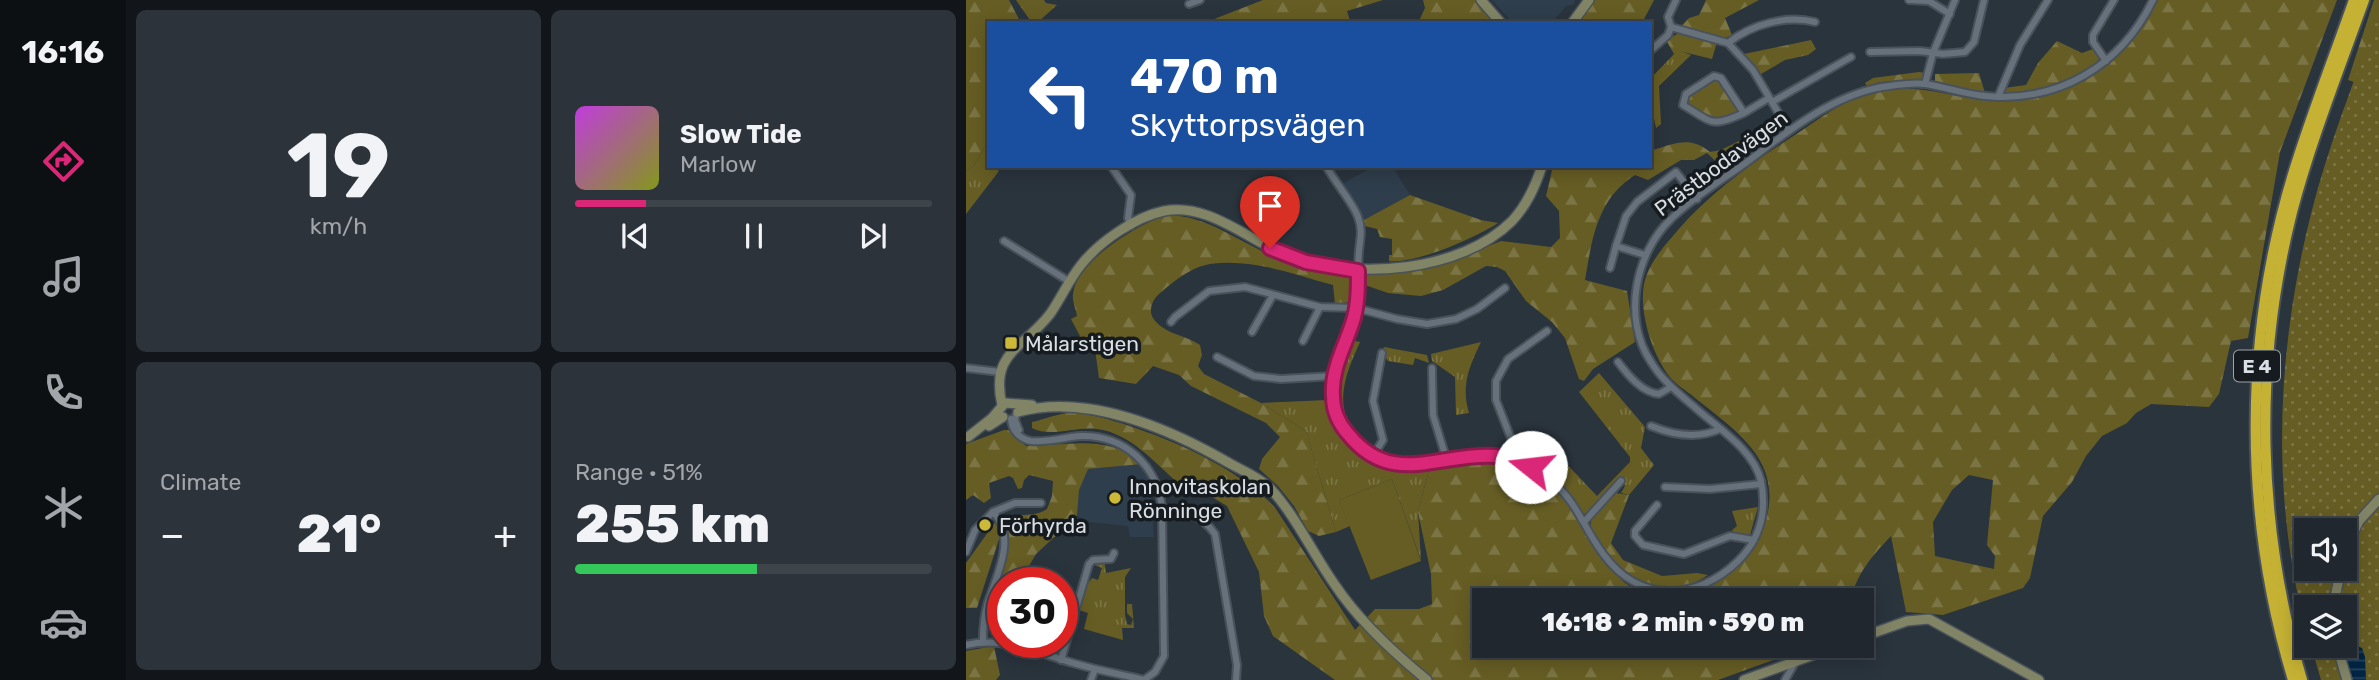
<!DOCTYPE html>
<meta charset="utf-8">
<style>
body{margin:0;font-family:Rubik,sans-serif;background:#2d333a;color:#f1f3f6;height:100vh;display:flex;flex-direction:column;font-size:26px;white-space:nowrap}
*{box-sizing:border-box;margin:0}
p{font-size:23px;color:#a2a5aa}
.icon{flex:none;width:38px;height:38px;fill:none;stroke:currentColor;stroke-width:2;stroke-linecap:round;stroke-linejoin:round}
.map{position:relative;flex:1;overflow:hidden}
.details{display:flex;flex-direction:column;gap:10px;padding:10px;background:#121519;width:840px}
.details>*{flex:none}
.top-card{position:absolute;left:21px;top:21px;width:665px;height:147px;border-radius:0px;box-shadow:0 4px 18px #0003,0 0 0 2px #3d444a;background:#1a4fa0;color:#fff;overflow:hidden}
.controls{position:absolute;left:1328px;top:518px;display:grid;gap:14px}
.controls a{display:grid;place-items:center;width:63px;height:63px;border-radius:0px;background:#20272e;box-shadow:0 4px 18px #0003,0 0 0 2px #3d444a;font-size:35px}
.speed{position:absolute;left:21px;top:567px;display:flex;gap:14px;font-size:35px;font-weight:700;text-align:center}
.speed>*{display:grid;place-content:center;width:91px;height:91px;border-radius:50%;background:#20272e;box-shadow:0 4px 18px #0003,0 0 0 2px #3d444a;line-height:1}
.speed .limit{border:10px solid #d22;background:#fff;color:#111}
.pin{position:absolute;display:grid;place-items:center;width:60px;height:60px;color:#fff;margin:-72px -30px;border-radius:50% 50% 50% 0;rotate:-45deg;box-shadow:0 0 7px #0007}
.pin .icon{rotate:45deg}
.me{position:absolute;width:77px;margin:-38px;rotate:286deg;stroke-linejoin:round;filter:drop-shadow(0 0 5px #0008)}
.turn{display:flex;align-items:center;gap:24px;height:147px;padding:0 28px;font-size:32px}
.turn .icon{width:91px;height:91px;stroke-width:2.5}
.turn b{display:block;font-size:49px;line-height:60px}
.big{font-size:52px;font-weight:800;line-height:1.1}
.details .widget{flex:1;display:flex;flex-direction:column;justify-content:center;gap:10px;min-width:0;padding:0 24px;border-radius:10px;background:#2d333a}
.details .dial{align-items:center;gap:0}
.dial b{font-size:91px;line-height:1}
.song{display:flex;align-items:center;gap:21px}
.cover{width:84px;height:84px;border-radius:10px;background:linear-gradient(135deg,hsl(290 70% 55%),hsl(70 70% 35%))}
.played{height:7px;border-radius:4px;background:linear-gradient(90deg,#db2777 20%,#3d444a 20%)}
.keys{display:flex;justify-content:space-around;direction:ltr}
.heat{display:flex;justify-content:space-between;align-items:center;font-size:38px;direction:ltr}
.charge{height:10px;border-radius:5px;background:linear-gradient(90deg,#34c759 51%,#3d444a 0)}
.details .tiles{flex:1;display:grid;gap:10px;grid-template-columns:repeat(2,1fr)}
.trip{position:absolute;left:506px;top:588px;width:402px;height:70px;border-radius:0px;background:#20272e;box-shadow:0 4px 18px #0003,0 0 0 2px #3d444a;font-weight:800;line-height:70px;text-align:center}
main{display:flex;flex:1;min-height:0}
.menu{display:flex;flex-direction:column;width:126px;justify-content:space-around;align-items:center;background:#0d1012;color:#a2a5aa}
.menu .icon{width:49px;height:49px}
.menu .on{color:#db2777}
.menu b{font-size:32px;color:#f1f3f6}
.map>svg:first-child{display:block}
.built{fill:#2f3e4c}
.grass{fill:url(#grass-tufts)}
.forest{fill:url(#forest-firs);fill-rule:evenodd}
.park{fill:url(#park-dots);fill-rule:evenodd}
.garden{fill:#665d24}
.water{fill:url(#water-rules)}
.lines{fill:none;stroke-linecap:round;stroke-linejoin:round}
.street-casing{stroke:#49525a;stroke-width:10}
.secondary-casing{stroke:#49525a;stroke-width:12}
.highway-casing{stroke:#49525a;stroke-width:14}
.street{stroke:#66717c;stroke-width:6}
.secondary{stroke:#828466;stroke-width:9}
.highway{stroke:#c5b234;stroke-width:10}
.route-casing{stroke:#8e194d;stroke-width:18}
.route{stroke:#db2777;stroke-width:12}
.poi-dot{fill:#cdb938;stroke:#161b1f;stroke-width:2.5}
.labels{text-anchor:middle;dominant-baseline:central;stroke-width:7;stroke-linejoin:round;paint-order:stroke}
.shield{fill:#161b1f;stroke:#9ea4a9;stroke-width:2}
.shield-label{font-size:19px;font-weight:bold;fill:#d8dee4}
.street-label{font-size:21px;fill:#d8dee4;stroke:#161b1f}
.poi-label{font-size:21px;fill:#d8dee4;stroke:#161b1f;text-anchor:start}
</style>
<main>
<nav class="menu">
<b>16:16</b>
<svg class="icon on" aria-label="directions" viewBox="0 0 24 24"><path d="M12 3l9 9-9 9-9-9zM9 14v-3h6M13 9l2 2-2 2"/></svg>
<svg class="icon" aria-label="music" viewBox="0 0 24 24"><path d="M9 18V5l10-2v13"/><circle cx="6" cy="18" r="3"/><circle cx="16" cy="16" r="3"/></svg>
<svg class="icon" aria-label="phone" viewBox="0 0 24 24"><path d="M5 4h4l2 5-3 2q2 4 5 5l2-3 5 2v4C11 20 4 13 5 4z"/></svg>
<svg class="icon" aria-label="climate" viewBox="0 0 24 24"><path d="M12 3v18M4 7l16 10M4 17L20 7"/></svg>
<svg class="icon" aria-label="car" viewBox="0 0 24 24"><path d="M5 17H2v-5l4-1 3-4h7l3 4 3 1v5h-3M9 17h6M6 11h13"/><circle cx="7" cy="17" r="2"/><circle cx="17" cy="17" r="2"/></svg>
</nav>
<section class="details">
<div class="tiles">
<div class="widget dial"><b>19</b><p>km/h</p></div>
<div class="widget">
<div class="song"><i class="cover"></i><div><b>Slow Tide</b><p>Marlow</p></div></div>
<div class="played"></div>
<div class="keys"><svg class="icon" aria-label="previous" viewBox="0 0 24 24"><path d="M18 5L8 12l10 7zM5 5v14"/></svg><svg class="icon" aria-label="pause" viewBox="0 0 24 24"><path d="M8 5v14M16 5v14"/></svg><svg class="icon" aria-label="next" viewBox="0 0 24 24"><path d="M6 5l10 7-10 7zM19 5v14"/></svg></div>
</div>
<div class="widget"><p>Climate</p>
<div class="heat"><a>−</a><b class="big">21°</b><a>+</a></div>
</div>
<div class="widget"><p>Range · 51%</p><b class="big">255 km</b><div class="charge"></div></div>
</div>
</section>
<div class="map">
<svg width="1413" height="680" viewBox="0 0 1413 680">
<defs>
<pattern id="grass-tufts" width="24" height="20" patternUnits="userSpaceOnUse" patternTransform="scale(1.75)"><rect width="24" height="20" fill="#665d24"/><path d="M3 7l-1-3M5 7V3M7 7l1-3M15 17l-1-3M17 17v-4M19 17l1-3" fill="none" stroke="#7b7444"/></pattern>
<pattern id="forest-firs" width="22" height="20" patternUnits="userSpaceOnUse" patternTransform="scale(1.75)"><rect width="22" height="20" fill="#665d24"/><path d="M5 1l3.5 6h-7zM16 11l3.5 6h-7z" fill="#7b7444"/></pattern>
<pattern id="park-dots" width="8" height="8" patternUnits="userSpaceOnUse" patternTransform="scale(1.75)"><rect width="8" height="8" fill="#665d24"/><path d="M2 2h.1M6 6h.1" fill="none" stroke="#7b7444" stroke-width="1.8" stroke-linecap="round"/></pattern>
<pattern id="water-rules" width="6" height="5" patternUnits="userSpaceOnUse" patternTransform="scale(1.75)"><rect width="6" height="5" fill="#002543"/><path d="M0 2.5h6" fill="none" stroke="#24445e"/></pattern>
</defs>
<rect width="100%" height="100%" fill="#2a343d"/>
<g class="built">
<path d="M 526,0 L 609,0 L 608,4 L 600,6 L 586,23 L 547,23 Z"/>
<path d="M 409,166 L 426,166 L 444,195 L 396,221 L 374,185 Z"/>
<path d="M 176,464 L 184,475 L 188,537 L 164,537 L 162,526 L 123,522 L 111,516 L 113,489 L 122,469 Z"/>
</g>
<g class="grass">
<path d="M 50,0 L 78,0 L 80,3 L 91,5 L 71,23 L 66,23 Z"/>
<path d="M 712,50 L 725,55 L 693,86 L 695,124 L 690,128 L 684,100 L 684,79 Z"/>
<path d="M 23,140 L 23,166 L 27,166 L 33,171 L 0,214 L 0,172 L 8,165 Z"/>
<path d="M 384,340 L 394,342 C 381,371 367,403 388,431 C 394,438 403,444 410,449 L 406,451 C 363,424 365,382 384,340 Z"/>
<path d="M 515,342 C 503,367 495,385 503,413 L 490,415 L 489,377 L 466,361 L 465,354 Z"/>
<path d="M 418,347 L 461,355 L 463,363 L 449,358 L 447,365 L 422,361 L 417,354 Z"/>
<path d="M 633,373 L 679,427 L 675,448 L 688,465 L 663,495 L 655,493 L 659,486 L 654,478 L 621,514 L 617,513 C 599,485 579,466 547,456 L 547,451 L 558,451 L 575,437 L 631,496 L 664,462 L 664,457 L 613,392 Z"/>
<path d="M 362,400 C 380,452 408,474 464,466 L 452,512 L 455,560 L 426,479 L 373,500 L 384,526 L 370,532 L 340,431 L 295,403 Z"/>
<path d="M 792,507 L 784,535 L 768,534 L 766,530 L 771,526 L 766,511 Z"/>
<path d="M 129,557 L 138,560 L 140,573 L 165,568 L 159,577 L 159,615 L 161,624 L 165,625 L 167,619 L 161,613 L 161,604 L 166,604 L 168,628 L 156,628 L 157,640 L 118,629 L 122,613 L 110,609 L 117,584 L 121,585 L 126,578 L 132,580 L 136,568 L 129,565 Z"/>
</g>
<g class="forest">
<path d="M 0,0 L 43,0 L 55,23 L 23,23 L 23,140 L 8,165 L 0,172 Z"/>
<path d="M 297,0 L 417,0 L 381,11 L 384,21 L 238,23 Z"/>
<path d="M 457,0 L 510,0 L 527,23 L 452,23 L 459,8 Z"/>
<path d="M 627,0 L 688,0 L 676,23 L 613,23 Z"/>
<path d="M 740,0 L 793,0 L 759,18 L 766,35 L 759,38 L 714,27 L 723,18 L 733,15 Z"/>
<path d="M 1191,0 L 1371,0 L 1314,152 L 1282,338 L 1265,341 L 1253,394 L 1243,407 L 1185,404 L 1170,413 L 1161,423 L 1136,436 L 1120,456 L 1106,482 L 1077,516 L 1064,578 L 1057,588 L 977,615 L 940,612 L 925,536 C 907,555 890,574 885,600 L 518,600 L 518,646 L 846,646 L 752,680 L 369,680 L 307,636 L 298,616 L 293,572 L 261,506 L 221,482 L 212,483 C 188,462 164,433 131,429 C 109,426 85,438 66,428 L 66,422 C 79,419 95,412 108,413 C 126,414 145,420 161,425 C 214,443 268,467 308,506 L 389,630 L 409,609 L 453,609 L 466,604 L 465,574 L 452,512 L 464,466 C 492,464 524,458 551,466 C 592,478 616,524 639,556 C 645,564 651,577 659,583 C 677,596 704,599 724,593 C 751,585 784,561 795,535 C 823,466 777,436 729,398 C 721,391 709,384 703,376 C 685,353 669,302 681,274 C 688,257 700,244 712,230 C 746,191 789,161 832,133 C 856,117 881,98 909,92 C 952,83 976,95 1016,100 C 1092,108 1158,67 1191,0 ZM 1003,475 L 1027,480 L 1021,545 L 1029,556 L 1028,569 L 969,556 L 967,522 L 986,490 Z"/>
<path d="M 1408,0 L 1413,0 L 1413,87 L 1406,88 L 1382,80 Z"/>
<path d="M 713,33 L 751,42 L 746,59 L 713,51 L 708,54 L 700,40 Z"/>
<path d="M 845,40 L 850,49 L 842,55 L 819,60 L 795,74 L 778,54 Z"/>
<path d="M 1091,41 L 1116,53 L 1127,49 L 1135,57 C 1117,85 1069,92 1039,94 L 1038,88 L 1060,85 L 1072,63 Z"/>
<path d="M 953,72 L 959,73 L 957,79 L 914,82 L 901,86 L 899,83 L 907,78 Z"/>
<path d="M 1013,73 L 1019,93 L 969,82 L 969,74 Z"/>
<path d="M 751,78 L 771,106 L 771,112 L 749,121 L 724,107 L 721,102 L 723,95 Z"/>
<path d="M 803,126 L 814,131 L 759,170 L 741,153 L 728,160 L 715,160 L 682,180 L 669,175 C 631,199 626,239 619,280 L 661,291 L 669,342 L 627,369 L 618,381 L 613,379 L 599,338 L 586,322 L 560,301 L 539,271 L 531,267 L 520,266 L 477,290 L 455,296 L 422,293 L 396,284 L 398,275 L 435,273 L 475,265 L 535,241 L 585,247 L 594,238 L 593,211 L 580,196 L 587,166 L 684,166 L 684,151 C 707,144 724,135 744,152 L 755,150 Z"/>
<path d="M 444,195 L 515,220 L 532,223 C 509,238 450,264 423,261 L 423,255 L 426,255 L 426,239 L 414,237 L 411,229 L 399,226 L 396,221 Z"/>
<path d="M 202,215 C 242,216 271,241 307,256 C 331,266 362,267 385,278 L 384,302 L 369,304 L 367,285 C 327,274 286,258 244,264 C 225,267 207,282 193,294 C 187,299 182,310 187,318 C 197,334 220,335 234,345 L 236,355 L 232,366 L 238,374 L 295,403 L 340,431 L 370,532 L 353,536 L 342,531 L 328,506 L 312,486 L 293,469 L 296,459 L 314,437 L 300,423 L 225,386 L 213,375 L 187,366 L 170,384 L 133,378 L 129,349 L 115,338 L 105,319 L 111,316 C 110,310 106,301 107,294 C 110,262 174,222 202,215 Z"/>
<path d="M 38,430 L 42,430 L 60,446 C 101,446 143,433 176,464 L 122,469 L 113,490 L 111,516 L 70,554 L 53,583 L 37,583 L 37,606 L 25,602 C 33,573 45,548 40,517 C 54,513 68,518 81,509 L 86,496 L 87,481 L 63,475 L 58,480 L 56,488 L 52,489 L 47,478 L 43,476 L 23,483 L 25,498 L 18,503 L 7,495 L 0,500 L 0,444 Z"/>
<path d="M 649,493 L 663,495 L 645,543 L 657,560 L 696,576 L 731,573 L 742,575 C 691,608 648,574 624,527 L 626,518 Z"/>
<path d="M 30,521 L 34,523 L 34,536 L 11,608 L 0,608 L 0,563 Z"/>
<path d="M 28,646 L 34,675 L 30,680 L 0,680 L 0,651 Z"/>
</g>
<path class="park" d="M 1413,13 L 1413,680 L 1355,680 L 1345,646 L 1379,646 L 1379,607 L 1340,607 L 1340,629 C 1304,494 1311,348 1345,214 C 1362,146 1389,79 1413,13 ZM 1340,530 L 1379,530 L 1379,569 L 1340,569 Z"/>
<path class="garden" d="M 426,479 L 455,561 L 405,580 L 373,500 Z"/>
<path class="water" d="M 1379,641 L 1396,648 L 1399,657 L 1400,680 L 1387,680 L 1379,653 Z"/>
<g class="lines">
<defs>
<g id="street">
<path d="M 943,0 L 963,1 L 984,14"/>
<path d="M 223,4 L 234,0"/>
<path d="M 705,27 L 702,17 L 710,0"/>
<path d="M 762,43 C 786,24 820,15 849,22"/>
<path d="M 684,51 L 702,35 L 705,27 L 762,43 L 787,70 L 823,131"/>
<path d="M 904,52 L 954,51 L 977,54 L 999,52 L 1008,42 L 1018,0"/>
<path d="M 1140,61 L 1127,42 L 1127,35 L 1148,0"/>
<path d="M 959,84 L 967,53 L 989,0"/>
<path d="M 1032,97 L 1054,45 L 1082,0"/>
<path d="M 806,102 L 885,57"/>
<path d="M 778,113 C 745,128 747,123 717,105 L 720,94 L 748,76 L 755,78 L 778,113 L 803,98"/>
<path d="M 145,166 L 165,195 L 162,218 L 165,226"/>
<path d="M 360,166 C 369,182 387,203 392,217 C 397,229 394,240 393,251 C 391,271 393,292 389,312 C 386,326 380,339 375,352 C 356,401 376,457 432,465 C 464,469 495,454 527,456 C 551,458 571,468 589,484 C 611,503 620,532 638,555 C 673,603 731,601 772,561 C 794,539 801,511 795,481 C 788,451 755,430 733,411 C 716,396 697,382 685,362 C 656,319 669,253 705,219 C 727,197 756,180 781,162 C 821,132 865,96 916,87 C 930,85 946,82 959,84 C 979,87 999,94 1019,96 C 1092,103 1155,66 1187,0"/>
<path d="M 38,241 L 104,282"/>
<path d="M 679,255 L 650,246 L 660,216 L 671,202 L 710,172 L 731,199"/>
<path d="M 644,268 L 650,246"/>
<path d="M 205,322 L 209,317 L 243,291 L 279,287 L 354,307 L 390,308 L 431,319 L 461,324 L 490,319 L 511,309 L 539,288"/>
<path d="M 286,332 L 307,295"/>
<path d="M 337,341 L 354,307"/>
<path d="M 251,357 L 288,376 L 315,379 L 368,376"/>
<path d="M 652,362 C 661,374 676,393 693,394 L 705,387"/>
<path d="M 0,368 L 34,372"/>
<path d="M 466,368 L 467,415 L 481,461"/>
<path d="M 50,415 L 49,420 L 53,430"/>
<path d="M 685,426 C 707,435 732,439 754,429"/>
<path d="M 407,456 L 417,440 L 407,401 L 416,353"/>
<path d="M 543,459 L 546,441 L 530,400 L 530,381 L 542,359 L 581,331"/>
<path d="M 699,487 L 744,489 L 795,484"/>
<path d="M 691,505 L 669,531 L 669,536 L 677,545 L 718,554 L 764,536 L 788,540"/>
<path d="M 196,509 C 219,511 235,514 249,534 L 271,665 L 270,680"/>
<path d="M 27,512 L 49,503 L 75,503"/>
<path d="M 618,522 L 655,481"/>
<path d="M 0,552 L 9,530 L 27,512 C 51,536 31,575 22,602 C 18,615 17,628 17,641"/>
<path d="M 0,645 C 37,636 72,653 107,663 C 130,670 154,674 178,680 L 189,672 L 198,656 L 196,509 C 192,466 159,435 115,436 C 99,437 81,443 65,441 C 53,439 46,430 45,419"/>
<path d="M 95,660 L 123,564 L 127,560 L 145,559 L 148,553"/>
<path d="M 125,680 L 129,669"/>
<path d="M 819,680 L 830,661"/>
</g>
<g id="secondary">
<path d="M 515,0 L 535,23"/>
<path d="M 606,23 L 623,0"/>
<path d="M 36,405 C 24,352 56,350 84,314 C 95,298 103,280 115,265 C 133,242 169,217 198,211 C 244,202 285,243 325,257 C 390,280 495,272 546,221 C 561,205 569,187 576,166"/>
<path d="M 52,412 C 121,393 204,429 263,463 C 277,471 293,477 304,488 C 330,516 347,554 369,585 C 393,621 428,653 461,680"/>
<path d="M 23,426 L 37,417"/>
<path d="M 2,437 L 26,418 L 39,403 L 66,405"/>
<path d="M 1379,550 L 1393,521 L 1413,499"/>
<path d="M 1367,607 L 1375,569"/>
<path d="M 896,637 L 941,621 L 963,619 L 1073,680"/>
<path d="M 1371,646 L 1381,680"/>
<path d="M 778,680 L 872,646"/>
</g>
<g id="highway">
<path d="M 1327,680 C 1277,514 1277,337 1328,171 C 1346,113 1368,57 1388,0"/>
<path d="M 1336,680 C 1291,526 1287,367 1326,212 C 1345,140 1373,70 1398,0"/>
</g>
</defs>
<use href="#street" class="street-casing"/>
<use href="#secondary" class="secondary-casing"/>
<use href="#highway" class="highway-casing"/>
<use href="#street" class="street"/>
<use href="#secondary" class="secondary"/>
<use href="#highway" class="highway"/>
</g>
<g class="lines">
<defs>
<path id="route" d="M 304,248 L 340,262 L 392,271 C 392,289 392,307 386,324 C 378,348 365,370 367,396 C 367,410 373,424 383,435 C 426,488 475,452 529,456 C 541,458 553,462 565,467"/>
</defs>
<use href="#route" class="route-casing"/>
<use href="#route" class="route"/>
</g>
<g class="poi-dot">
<rect x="38" y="336" width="14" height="14" rx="3.5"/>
<circle cx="149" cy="498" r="7"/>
<circle cx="19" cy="525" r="7"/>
</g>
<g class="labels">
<rect class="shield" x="1268" y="350.5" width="46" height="31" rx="5"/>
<g class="shield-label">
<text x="1291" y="366">E 4</text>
</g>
<g class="street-label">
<text transform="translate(755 163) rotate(-37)">Prästbodavägen</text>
</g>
<g class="poi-label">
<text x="59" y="343">Målarstigen</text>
<text x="163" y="486">Innovitaskolan<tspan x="163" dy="24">Rönninge</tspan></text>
<text x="33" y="525">Förhyrda</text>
</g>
</g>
</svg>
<div class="controls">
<a><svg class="icon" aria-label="sound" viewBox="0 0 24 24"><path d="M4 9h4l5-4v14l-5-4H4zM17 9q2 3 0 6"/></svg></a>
<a><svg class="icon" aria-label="layers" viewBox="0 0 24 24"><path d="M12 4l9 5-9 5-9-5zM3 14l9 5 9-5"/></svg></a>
</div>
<div class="speed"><div class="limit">30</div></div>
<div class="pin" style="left:304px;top:248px;background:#d93025"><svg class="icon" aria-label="arrive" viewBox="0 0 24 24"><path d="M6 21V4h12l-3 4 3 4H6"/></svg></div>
<svg class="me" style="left:565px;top:467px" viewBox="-20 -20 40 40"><circle r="19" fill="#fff"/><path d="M0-13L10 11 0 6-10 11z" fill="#db2777"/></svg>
<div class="trip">16:18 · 2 min · 590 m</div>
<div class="top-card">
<div class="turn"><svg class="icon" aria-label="left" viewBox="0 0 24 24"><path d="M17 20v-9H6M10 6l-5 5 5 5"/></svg><div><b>470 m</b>Skyttorpsvägen</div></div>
</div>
</div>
</main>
